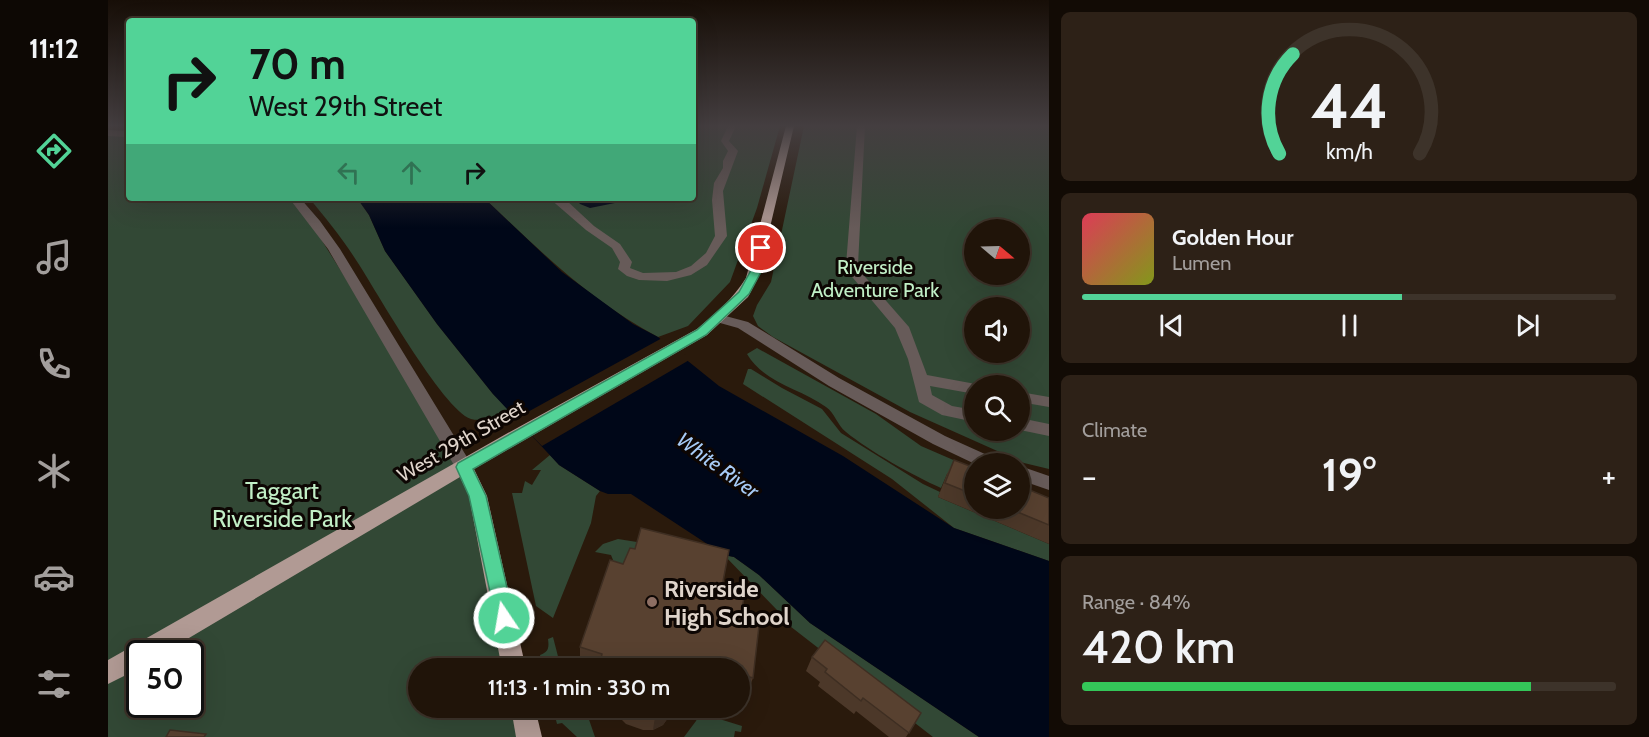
<!DOCTYPE html>
<meta charset="utf-8">
<style>
body{margin:0;font-family:Cabin,sans-serif;background:#2d2117;color:#f1f3f6;height:100vh;display:flex;flex-direction:column;font-size:22px;white-space:nowrap}
*{box-sizing:border-box;margin:0}
p{font-size:20px;color:#a29e9c}
.icon{flex:none;width:33px;height:33px;fill:none;stroke:currentColor;stroke-width:2;stroke-linecap:round;stroke-linejoin:round}
.map{position:relative;flex:1;overflow:hidden}
.sheet{display:flex;flex-direction:column;gap:12px;padding:12px;background:#120b05;width:600px}
.sheet>*{flex:none}
.banner{position:absolute;left:18px;top:18px;width:570px;height:183px;border-radius:6px;box-shadow:0 6px 24px #0002,0 0 0 2px #3d332a;background:#52d397;color:#111;overflow:hidden}
.needle{width:39px;rotate:109deg}
.fabs{position:absolute;left:856px;top:219px;display:grid;gap:12px}
.fabs a{display:grid;place-items:center;width:66px;height:66px;border-radius:50%;background:#201409;box-shadow:0 6px 24px #0002,0 0 0 2px #3d332a;font-size:30px}
.speed{position:absolute;left:18px;top:640px;display:flex;gap:12px;font-size:30px;font-weight:700;text-align:center}
.speed>*{display:grid;place-content:center;width:78px;height:78px;border-radius:50%;background:#201409;box-shadow:0 6px 24px #0002,0 0 0 2px #3d332a;line-height:1}
.speed .limit{border:3px solid #111;border-radius:9px;background:#fff;color:#111}
.pin{position:absolute;display:grid;place-items:center;width:51px;height:51px;color:#fff;margin:-26px;border:3px solid #fff;border-radius:50%;box-shadow:0 2px 6px #0007}
.me{position:absolute;width:66px;margin:-33px;rotate:348deg;stroke-linejoin:round;filter:drop-shadow(0 0 4px #0008)}
.turn{display:flex;align-items:center;gap:21px;height:126px;padding:0 24px;font-size:27px}
.turn .icon{width:78px;height:78px;stroke-width:2.5}
.turn b{display:block;font-size:42px;line-height:51px}
.lanes{display:flex;align-items:center;height:57px;padding:0 24px;background:#0003;justify-content:center;gap:30px;direction:ltr}
.lanes .off{opacity:.35}
.big{font-size:45px;font-weight:600;line-height:1.1}
.sheet .widget{flex:1;display:flex;flex-direction:column;justify-content:center;gap:9px;min-width:0;padding:0 21px;border-radius:9px;background:#2d2117}
.sheet .dial{align-items:center;gap:0}
.dial svg{height:156px;overflow:visible;fill:none;stroke:#3d332a;stroke-width:7;stroke-linecap:round;text-anchor:middle}
.dial text{fill:#f1f3f6;stroke:none}
.song{display:flex;align-items:center;gap:18px}
.cover{width:72px;height:72px;border-radius:9px;background:linear-gradient(135deg,hsl(350 70% 55%),hsl(70 70% 35%))}
.played{height:6px;border-radius:3px;background:linear-gradient(90deg,#52d397 60%,#3d332a 60%)}
.keys{display:flex;justify-content:space-around;direction:ltr}
.heat{display:flex;justify-content:space-between;align-items:center;font-size:33px;direction:ltr}
.charge{height:9px;border-radius:4px;background:linear-gradient(90deg,#34c759 84%,#3d332a 0)}
.trip{position:absolute;left:300px;top:658px;width:342px;height:60px;border-radius:30px;background:#201409;box-shadow:0 6px 24px #0002,0 0 0 2px #3d332a;font-weight:600;line-height:60px;text-align:center}
main{display:flex;flex:1;min-height:0}
.dock{display:flex;flex-direction:column;width:108px;justify-content:space-around;align-items:center;background:#0d0804;color:#a29e9c}
.dock .icon{width:42px;height:42px}
.dock .active{color:#52d397}
.dock b{font-size:27px;color:#f1f3f6}
.map>svg:first-child{display:block}
.green{fill:#324835;fill-rule:evenodd}
.water{fill:#000718}
.pier{fill:#2a1a0c}
.lines{fill:none;stroke-linecap:round;stroke-linejoin:round}
.minor{fill:#675b59;fill-rule:evenodd}
.major{fill:#b19a94;fill-rule:evenodd}
.wall{fill:#4c3829}
.shaded-wall{fill:#3e2e22}
.building{fill:#584130;stroke:#3e2e22;stroke-width:1.5}
.route{fill:#52d397;stroke:#358962;stroke-width:1.5}
.education-dot{fill:#8d6e63;stroke:#0d0603;stroke-width:2}
.labels{text-anchor:middle;dominant-baseline:central;stroke-width:6;stroke-linejoin:round;paint-order:stroke}
.park-label{font-size:20px;fill:#c1efc6;stroke:#0d0603}
.street-label{font-size:20px;fill:#dfd4cb;stroke:#0d0603}
.water-label{font-size:21px;font-style:italic;fill:#a7cbf6;stroke:#0d0603}
.near-park-label{font-size:24px;fill:#c1efc6;stroke:#0d0603}
.near-poi-label{font-size:24px;font-weight:bold;fill:#dfd4cb;stroke:#0d0603;text-anchor:start}
</style>
<main>
<nav class="dock">
<b>11:12</b>
<svg class="icon active" aria-label="directions" viewBox="0 0 24 24"><path d="M12 3l9 9-9 9-9-9zM9 14v-3h6M13 9l2 2-2 2"/></svg>
<svg class="icon" aria-label="music" viewBox="0 0 24 24"><path d="M9 18V5l10-2v13"/><circle cx="6" cy="18" r="3"/><circle cx="16" cy="16" r="3"/></svg>
<svg class="icon" aria-label="phone" viewBox="0 0 24 24"><path d="M5 4h4l2 5-3 2q2 4 5 5l2-3 5 2v4C11 20 4 13 5 4z"/></svg>
<svg class="icon" aria-label="climate" viewBox="0 0 24 24"><path d="M12 3v18M4 7l16 10M4 17L20 7"/></svg>
<svg class="icon" aria-label="car" viewBox="0 0 24 24"><path d="M5 17H2v-5l4-1 3-4h7l3 4 3 1v5h-3M9 17h6M6 11h13"/><circle cx="7" cy="17" r="2"/><circle cx="17" cy="17" r="2"/></svg>
<svg class="icon" aria-label="filters" viewBox="0 0 24 24"><path d="M4 7h16M4 17h16"/><circle cx="9" cy="7" r="2"/><circle cx="15" cy="17" r="2"/></svg>
</nav>
<div class="map">
<svg width="941" height="737" viewBox="0 0 941 737">
<rect width="100%" height="100%" fill="#2a1a0c"/>
<g class="green">
<path d="M 585,126 L 672,126 L 649,208 L 622,282 L 580,326 L 550,337 C 483,302 430,249 376,198 L 585,198 Z"/>
<path d="M 696,126 L 941,126 L 941,469 L 916,463 L 802,412 L 665,337 L 650,326 L 645,316 L 649,305 L 663,282 ZM 867,230 L 912,230 L 912,274 L 867,274 ZM 867,308 L 912,308 L 912,352 L 867,352 ZM 867,386 L 912,386 L 912,430 L 867,430 Z"/>
<path d="M 0,135 L 21,136 L 21,198 L 181,198 L 201,220 L 356,467 L 396,669 L 310,669 L 310,708 L 404,708 L 409,737 L 0,737 ZM 32,654 L 82,654 L 82,705 L 32,705 Z"/>
<path d="M 201,198 L 249,198 L 261,215 L 277,251 L 329,324 L 385,394 L 409,417 L 405,420 C 393,415 377,423 363,419 C 334,409 268,290 248,260 C 234,238 217,217 201,198 Z"/>
<path d="M 649,348 L 768,414 L 813,446 L 850,462 L 839,474 L 833,488 C 806,476 761,451 738,432 C 729,425 727,413 718,407 C 692,388 656,383 639,354 Z"/>
<path d="M 640,369 L 643,369 L 674,388 L 714,409 L 733,433 L 815,484 L 832,492 L 830,497 L 941,544 L 941,561 L 846,528 L 784,479 L 635,384 Z"/>
<path d="M 442,455 L 451,465 L 492,491 L 488,496 L 483,523 L 445,618 L 428,606 L 404,493 L 414,493 L 417,481 L 424,485 L 433,470 L 424,470 Z"/>
<path d="M 510,539 L 529,542 L 523,560 L 517,559 L 517,565 L 503,565 L 505,560 L 503,555 L 487,552 L 495,544 Z"/>
<path d="M 616,555 L 626,557 L 651,575 L 702,623 L 871,737 L 825,737 L 678,623 L 670,611 Z"/>
<path d="M 445,637 L 453,668 L 455,669 L 435,669 L 432,655 C 441,652 441,647 440,639 Z"/>
<path d="M 445,708 L 477,708 L 487,737 L 469,737 L 454,723 L 449,724 Z"/>
<path d="M 592,713 L 634,726 L 633,732 L 627,731 L 626,737 L 576,737 L 588,721 Z"/>
</g>
<g class="water">
<path d="M 249,198 L 376,198 L 454,272 L 525,324 L 550,337 L 611,386 L 735,456 L 846,528 L 941,561 L 941,737 L 871,737 L 702,623 L 651,575 L 626,557 L 616,555 L 523,494 L 500,494 L 492,491 L 451,465 L 385,394 L 329,324 L 277,251 L 261,215 Z"/>
<path d="M 467,198 L 551,198 L 545,201 L 507,203 L 482,208 L 472,204 Z"/>
</g>
<path class="pier" d="M 556,337 L 583,359 L 434,446 L 407,419 Z"/>
<g class="lines">
<g class="minor">
<path d="M 620,126 L 628,126 L 621,141 L 630,151 L 615,191 L 619,236 L 599,265 L 583,275 L 559,281 L 531,280 L 519,276 L 510,269 L 512,262 L 504,248 L 478,230 L 441,198 L 458,200 L 486,226 L 512,244 L 524,262 L 522,268 L 535,273 L 568,272 L 583,266 L 598,253 L 607,236 L 604,200 L 606,183 L 615,168 L 615,161 L 620,151 L 613,141 Z"/>
<path d="M 749,126 L 757,126 L 750,265 L 752,271 L 801,327 L 819,375 L 873,385 L 867,386 L 867,394 L 822,386 L 824,395 L 844,406 L 867,410 L 867,422 L 834,415 L 811,402 L 800,359 L 787,328 L 740,272 L 738,265 Z"/>
<path d="M 0,130 L 21,131 L 21,137 L 0,136 Z"/>
<path d="M 181,198 L 192,198 L 212,221 L 232,249 L 362,462 L 365,467 L 362,472 L 356,474 L 350,472 L 220,249 Z"/>
<path d="M 610,314 L 640,322 L 731,378 L 837,436 L 888,459 L 891,464 L 867,464 L 825,444 L 721,386 L 630,328 L 605,321 L 603,318 Z"/>
<path d="M 912,392 L 941,397 L 941,407 L 912,402 Z"/>
<path d="M 912,418 L 941,424 L 941,436 L 912,430 Z"/>
<path d="M 912,466 L 941,476 L 941,490 L 912,480 Z"/>
</g>
<g class="major">
<path d="M 678,126 L 686,126 L 650,278 L 640,297 L 599,335 L 366,469 L 379,496 L 418,669 L 394,669 L 361,496 L 352,477 L 54,654 L 32,654 L 32,668 L 0,684 L 0,660 L 398,434 L 589,329 C 608,313 625,299 638,278 Z"/>
<path d="M 403,708 L 427,708 L 434,737 L 408,737 Z"/>
</g>
</g>
<g class="wall">
<path d="M 846,460 L 867,468 L 867,508 L 912,508 L 941,498 L 941,544 L 830,497 L 839,474 Z"/>
<path d="M 515,564 L 613,592 L 632,621 L 645,678 L 640,691 L 632,689 L 632,669 L 491,669 L 491,667 L 472,661 L 472,647 Z"/>
<path d="M 704,657 L 813,713 L 798,737 L 781,737 L 748,711 L 746,714 L 710,686 L 712,682 L 698,671 Z"/>
<path d="M 507,708 L 567,708 L 555,725 L 545,730 L 535,730 L 518,724 L 510,716 Z"/>
<path d="M 570,708 L 589,708 L 587,714 Z"/>
</g>
<path class="shaded-wall" d="M 560,708 L 567,708 L 555,725 L 545,730 L 547,717 Z"/>
<g class="building">
<path d="M 846,460 L 867,468 L 867,495 L 837,483 Z"/>
<path d="M 912,486 L 941,498 L 941,525 L 900,508 L 912,508 Z"/>
<path d="M 533,528 L 621,550 L 613,592 L 636,597 L 632,621 L 651,626 L 645,678 L 632,674 L 632,669 L 494,669 L 491,668 L 494,654 L 472,647 L 502,560 L 515,564 L 522,548 L 527,549 Z"/>
<path d="M 717,640 L 813,713 L 801,733 L 755,698 L 753,701 L 717,672 L 719,669 L 704,657 Z"/>
<path d="M 516,708 L 560,708 L 558,712 L 547,717 L 537,717 L 519,711 Z"/>
<path d="M 62,730 L 98,734 L 96,737 L 58,737 Z"/>
</g>
<linearGradient id="sky" x2="0" y2="1"><stop stop-color="#170e07"/><stop offset="0.55" stop-color="#443e40"/><stop offset="1" stop-color="#443e40" stop-opacity="0"/></linearGradient>
<rect width="941" height="229" fill="url(#sky)"/>
<path class="route" d="M 653,245 L 658,248 L 653,272 L 641,294 L 598,335 L 365,469 L 378,496 L 406,618 L 403,624 L 396,627 L 389,624 L 361,496 L 348,467 L 350,463 L 589,330 L 631,292 L 642,272 L 647,248 Z"/>
<circle class="education-dot" cx="544" cy="602" r="6"/>
<g class="labels">
<g class="park-label">
<text x="767" y="267">Riverside<tspan x="767" dy="23">Adventure Park</tspan></text>
</g>
<g class="street-label">
<text transform="translate(353 441) rotate(-30)">West 29th Street</text>
</g>
<g class="water-label">
<text transform="translate(610 465) rotate(36)">White River</text>
</g>
<g class="near-park-label">
<text x="174" y="490">Taggart<tspan x="174" dy="28">Riverside Park</tspan></text>
</g>
<g class="near-poi-label">
<text x="556" y="588">Riverside<tspan x="556" dy="28">High School</tspan></text>
</g>
</g>
</svg>
<div class="fabs">
<a><svg class="needle" viewBox="-14 -14 28 28"><path d="M0-13l5 13h-10z" fill="#e53935"/><path d="M0 13l5-13h-10z" fill="#a29e9c"/></svg></a>
<a><svg class="icon" aria-label="sound" viewBox="0 0 24 24"><path d="M4 9h4l5-4v14l-5-4H4zM17 9q2 3 0 6"/></svg></a>
<a><svg class="icon" aria-label="search" viewBox="0 0 24 24"><circle cx="10" cy="10" r="6"/><path d="M15 15l6 6"/></svg></a>
<a><svg class="icon" aria-label="layers" viewBox="0 0 24 24"><path d="M12 4l9 5-9 5-9-5zM3 14l9 5 9-5"/></svg></a>
</div>
<div class="speed"><div class="limit">50</div></div>
<div class="pin" style="left:653px;top:248px;background:#d93025"><svg class="icon" aria-label="arrive" viewBox="0 0 24 24"><path d="M6 21V4h12l-3 4 3 4H6"/></svg></div>
<svg class="me" style="left:396px;top:618px" viewBox="-20 -20 40 40"><circle r="17" fill="#52d397" stroke="#fff" stroke-width="3"/><path d="M0-11L8 9 0 5-8 9z" fill="#fff"/></svg>
<div class="trip">11:13 · 1 min · 330 m</div>
<div class="banner">
<div class="turn"><svg class="icon" aria-label="right" viewBox="0 0 24 24"><path d="M7 20v-9h11M14 6l5 5-5 5"/></svg><div><b>70 m</b>West 29th Street</div></div>
<div class="lanes"><svg class="icon off" aria-label="left" viewBox="0 0 24 24"><path d="M17 20v-9H6M10 6l-5 5 5 5"/></svg><svg class="icon off" aria-label="ahead" viewBox="0 0 24 24"><path d="M12 20V5M6 11l6-6 6 6"/></svg><svg class="icon" aria-label="right" viewBox="0 0 24 24"><path d="M7 20v-9h11M14 6l5 5-5 5"/></svg></div>
</div>
</div>
<section class="sheet">
<div class="widget dial"><svg viewBox="0 0 100 80">
<path d="M14 69A42 42 0 1 1 86 69"/>
<path d="M14 69A42 42 0 0 1 21 18" stroke="#52d397"/>
<text x="50" y="56" font-size="32" font-weight="700">44</text>
<text x="50" y="72" font-size="11">km/h</text>
</svg></div>
<div class="widget">
<div class="song"><i class="cover"></i><div><b>Golden Hour</b><p>Lumen</p></div></div>
<div class="played"></div>
<div class="keys"><svg class="icon" aria-label="previous" viewBox="0 0 24 24"><path d="M18 5L8 12l10 7zM5 5v14"/></svg><svg class="icon" aria-label="pause" viewBox="0 0 24 24"><path d="M8 5v14M16 5v14"/></svg><svg class="icon" aria-label="next" viewBox="0 0 24 24"><path d="M6 5l10 7-10 7zM19 5v14"/></svg></div>
</div>
<div class="widget"><p>Climate</p>
<div class="heat"><a>−</a><b class="big">19°</b><a>+</a></div>
</div>
<div class="widget"><p>Range · 84%</p><b class="big">420 km</b><div class="charge"></div></div>
</section>
</main>
